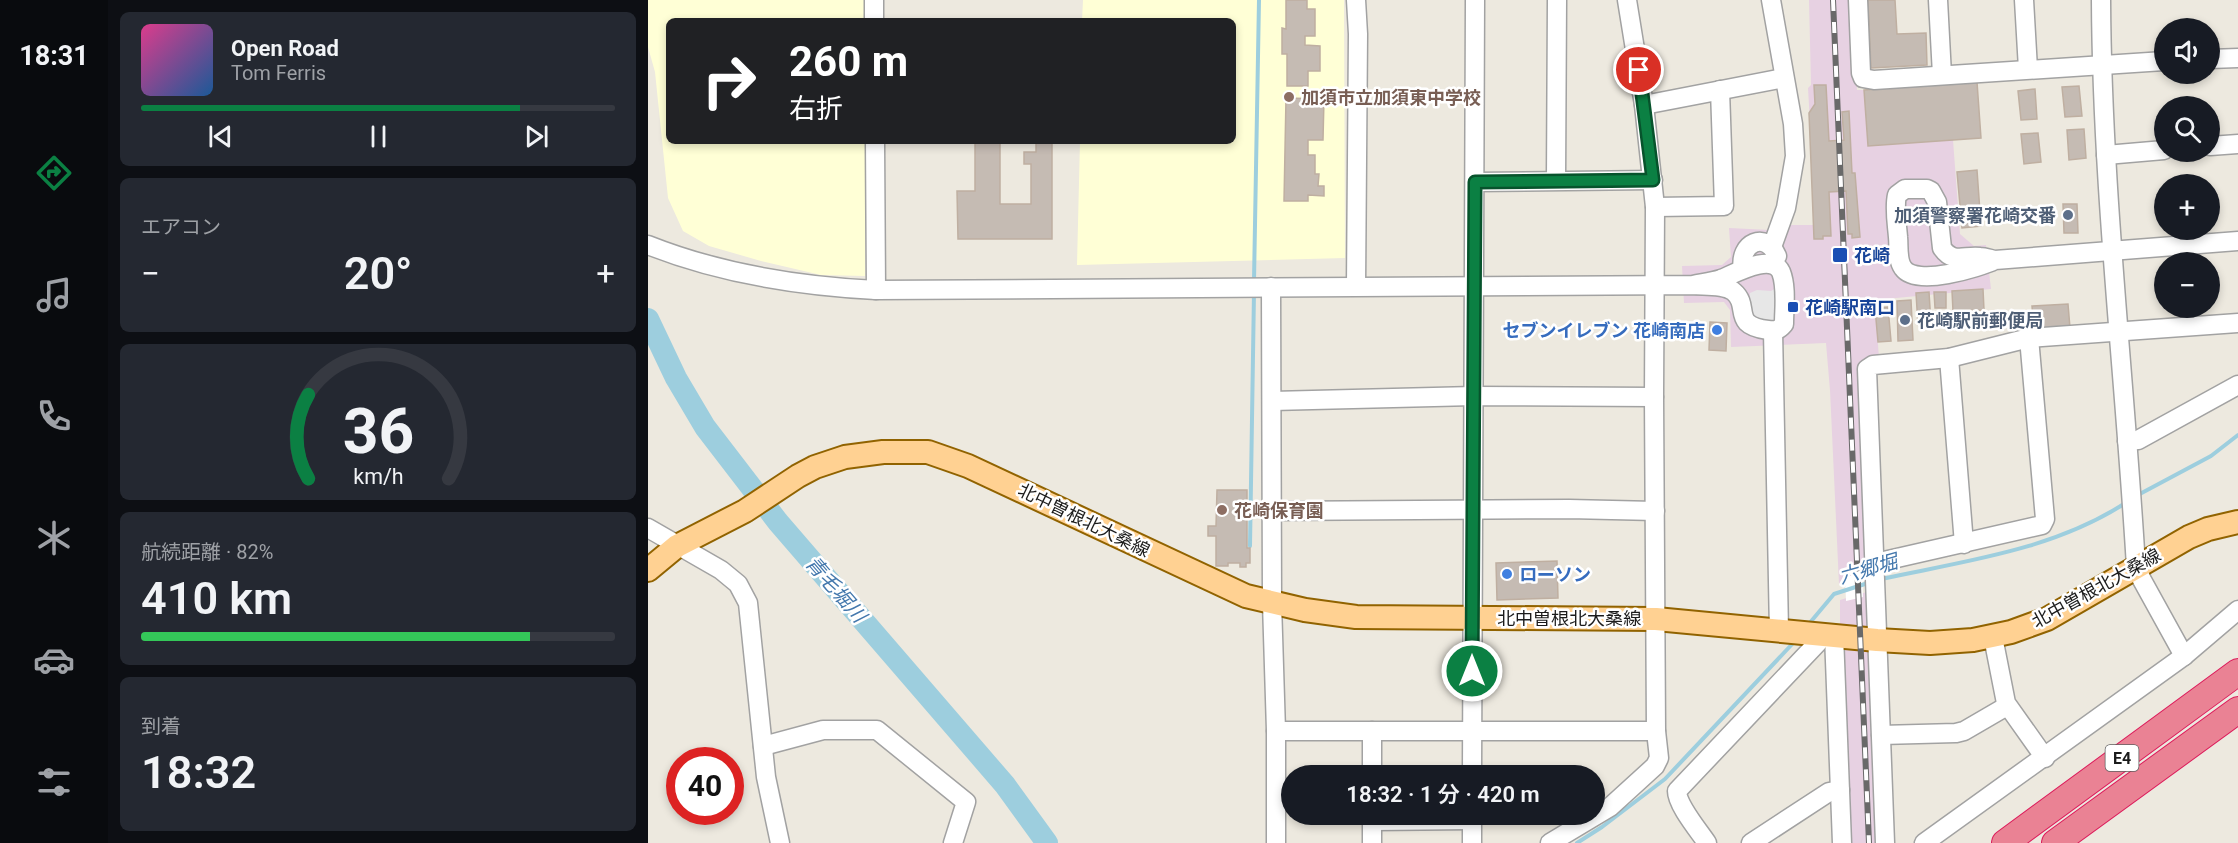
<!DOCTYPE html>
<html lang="ja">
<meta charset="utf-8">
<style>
body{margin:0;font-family:Roboto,"Noto Sans JP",sans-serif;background:#242831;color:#f1f3f6;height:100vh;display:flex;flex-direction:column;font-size:22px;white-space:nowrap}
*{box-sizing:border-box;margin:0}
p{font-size:20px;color:#9ea1a6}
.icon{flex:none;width:33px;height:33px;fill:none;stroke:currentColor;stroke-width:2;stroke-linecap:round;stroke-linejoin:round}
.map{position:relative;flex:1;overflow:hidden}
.side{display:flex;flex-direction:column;gap:12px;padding:12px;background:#0d0f14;width:540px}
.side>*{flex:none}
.guide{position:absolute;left:18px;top:18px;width:570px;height:126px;border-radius:9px;box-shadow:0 3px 9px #0003;background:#202124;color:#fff;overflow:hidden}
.tools{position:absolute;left:1506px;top:18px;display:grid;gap:12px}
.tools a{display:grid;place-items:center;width:66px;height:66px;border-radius:50%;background:#171b24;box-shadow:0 3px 9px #0003;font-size:30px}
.speed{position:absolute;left:18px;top:747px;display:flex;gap:12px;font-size:30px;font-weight:700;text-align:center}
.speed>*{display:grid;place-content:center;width:78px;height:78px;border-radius:50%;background:#171b24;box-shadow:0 3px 9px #0003;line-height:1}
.speed .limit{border:9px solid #d22;background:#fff;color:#111}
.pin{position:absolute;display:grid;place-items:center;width:51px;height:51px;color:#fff;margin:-26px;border:3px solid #fff;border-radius:50%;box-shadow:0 2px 6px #0007}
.me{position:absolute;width:66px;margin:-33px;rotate:0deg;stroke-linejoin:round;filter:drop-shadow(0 0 4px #0008)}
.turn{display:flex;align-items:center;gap:21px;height:126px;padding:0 24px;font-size:27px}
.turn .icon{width:78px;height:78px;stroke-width:2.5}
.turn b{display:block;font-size:42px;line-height:51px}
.big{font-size:45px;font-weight:600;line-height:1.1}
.side .card{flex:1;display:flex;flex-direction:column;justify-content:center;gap:9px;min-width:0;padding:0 21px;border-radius:9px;background:#242831}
.side .dial{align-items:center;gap:0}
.dial svg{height:156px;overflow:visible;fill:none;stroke:#363941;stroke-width:7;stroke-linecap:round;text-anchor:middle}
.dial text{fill:#f1f3f6;stroke:none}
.song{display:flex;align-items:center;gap:18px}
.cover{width:72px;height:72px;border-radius:9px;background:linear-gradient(135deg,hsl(330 70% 55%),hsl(210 70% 35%))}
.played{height:6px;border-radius:3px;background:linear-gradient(90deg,#0b8043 80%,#363941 80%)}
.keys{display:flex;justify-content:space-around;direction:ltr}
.heat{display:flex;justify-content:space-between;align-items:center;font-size:33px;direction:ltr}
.charge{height:9px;border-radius:4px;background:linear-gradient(90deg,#34c759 82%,#363941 0)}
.trip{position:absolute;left:633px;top:765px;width:324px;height:60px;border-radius:30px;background:#171b24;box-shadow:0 3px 9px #0003;font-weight:600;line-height:60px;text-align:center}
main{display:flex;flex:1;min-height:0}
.tab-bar{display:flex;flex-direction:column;width:108px;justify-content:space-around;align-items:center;background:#090b0e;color:#9ea1a6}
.tab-bar .icon{width:42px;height:42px}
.tab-bar .on{color:#0b8043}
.tab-bar b{font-size:27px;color:#f1f3f6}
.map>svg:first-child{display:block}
.industrial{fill:#e7d1e2}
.education{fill:#ffffd6}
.parking{fill:#e7e7e7}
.pier{fill:#fff}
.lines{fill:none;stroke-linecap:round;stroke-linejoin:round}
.stream{stroke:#9dcede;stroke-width:4}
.river{stroke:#9dcede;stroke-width:22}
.building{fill:#c5bbb3;stroke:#bfafa1;stroke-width:1.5}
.minor-casing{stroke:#a2a2a2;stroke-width:21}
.major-casing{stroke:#916300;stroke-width:26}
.highway-casing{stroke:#dc1b5b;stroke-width:28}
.minor{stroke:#fff;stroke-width:18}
.major{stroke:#ffd192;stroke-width:22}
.highway{stroke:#ea8294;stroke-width:26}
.rail-casing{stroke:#696969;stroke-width:6}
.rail{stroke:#fff;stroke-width:4;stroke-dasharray:11;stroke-linecap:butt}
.route-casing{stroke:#07532c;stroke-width:15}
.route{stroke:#0b8043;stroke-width:10}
.education-dot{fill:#8d6e63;stroke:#fff;stroke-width:2}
.service-dot{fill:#5c6f8a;stroke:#fff;stroke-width:2}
.transit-dot{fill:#1a4fb4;stroke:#fff;stroke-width:2}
.shop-dot{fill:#3f7fe0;stroke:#fff;stroke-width:2}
.labels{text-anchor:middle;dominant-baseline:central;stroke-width:5;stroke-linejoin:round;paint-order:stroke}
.shield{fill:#fff;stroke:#5f5f5f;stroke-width:1.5}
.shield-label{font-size:16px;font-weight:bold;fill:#1b1b1b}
.education-label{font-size:18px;font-weight:bold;fill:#785e54;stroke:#fff;text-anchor:start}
.service-label{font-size:18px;font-weight:bold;fill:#4e5e75;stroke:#fff;text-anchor:end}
.transit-label{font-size:18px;font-weight:bold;fill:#164399;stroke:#fff;text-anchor:start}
.shop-label{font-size:18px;font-weight:bold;fill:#366cbe;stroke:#fff;text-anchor:end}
.street-label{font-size:18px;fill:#1b1b1b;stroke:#fff}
.water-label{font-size:20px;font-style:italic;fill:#4478ad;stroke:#fff}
</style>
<main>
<nav class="tab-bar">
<b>18:31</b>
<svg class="icon on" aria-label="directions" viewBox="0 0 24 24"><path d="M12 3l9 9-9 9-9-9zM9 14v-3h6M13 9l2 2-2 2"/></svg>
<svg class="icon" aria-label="music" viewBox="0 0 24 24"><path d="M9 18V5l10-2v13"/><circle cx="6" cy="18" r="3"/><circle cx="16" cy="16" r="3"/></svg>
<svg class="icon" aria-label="phone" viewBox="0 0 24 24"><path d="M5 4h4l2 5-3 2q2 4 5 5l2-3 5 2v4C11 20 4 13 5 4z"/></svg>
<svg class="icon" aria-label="climate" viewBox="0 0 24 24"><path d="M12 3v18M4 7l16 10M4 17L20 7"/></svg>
<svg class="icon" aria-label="car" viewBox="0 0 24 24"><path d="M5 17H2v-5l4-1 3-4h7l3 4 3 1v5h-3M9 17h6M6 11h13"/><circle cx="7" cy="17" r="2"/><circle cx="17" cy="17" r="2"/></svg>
<svg class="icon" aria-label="filters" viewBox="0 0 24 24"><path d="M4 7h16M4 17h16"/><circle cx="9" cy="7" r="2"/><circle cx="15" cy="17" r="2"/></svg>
</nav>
<section class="side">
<div class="card">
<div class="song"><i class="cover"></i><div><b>Open Road</b><p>Tom Ferris</p></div></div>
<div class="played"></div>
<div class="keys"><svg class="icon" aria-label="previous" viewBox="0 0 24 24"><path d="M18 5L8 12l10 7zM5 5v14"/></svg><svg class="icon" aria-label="pause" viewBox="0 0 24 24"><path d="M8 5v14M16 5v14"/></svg><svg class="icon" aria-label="next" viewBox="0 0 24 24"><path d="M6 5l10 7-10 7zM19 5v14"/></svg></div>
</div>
<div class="card"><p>エアコン</p>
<div class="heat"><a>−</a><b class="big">20°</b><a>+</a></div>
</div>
<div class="card dial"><svg viewBox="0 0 100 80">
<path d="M14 69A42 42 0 1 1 86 69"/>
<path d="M14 69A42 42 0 0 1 14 26" stroke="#0b8043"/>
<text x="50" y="56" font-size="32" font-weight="700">36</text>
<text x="50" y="72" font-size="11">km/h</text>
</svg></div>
<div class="card"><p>航続距離 · 82%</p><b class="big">410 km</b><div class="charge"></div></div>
<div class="card"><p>到着</p><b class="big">18:32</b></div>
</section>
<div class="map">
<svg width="1590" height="843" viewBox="0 0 1590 843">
<rect width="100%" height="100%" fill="#ede9df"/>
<g class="industrial">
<path d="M 1161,0 L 1203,0 L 1209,90 L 1216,90 L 1220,146 L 1305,140 L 1312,234 L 1326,246 L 1338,245 L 1343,289 L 1227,300 L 1231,359 L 1220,360 L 1220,575 L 1191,584 L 1182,390 L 1178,343 L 1083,347 L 1082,310 L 1076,302 L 1036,303 L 1034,266 L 1074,265 L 1083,257 L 1081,228 L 1122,230 L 1124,225 L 1168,225 L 1160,88 L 1163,85 Z"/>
<path d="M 1222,591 L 1222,629 L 1195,628 L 1192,624 L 1192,600 Z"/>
<path d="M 1195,645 L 1222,647 L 1231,843 L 1201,843 Z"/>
</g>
<g class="education">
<path d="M 0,0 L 216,0 L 216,21 L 21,21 L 21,141 L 217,141 L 217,276 L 173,275 L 113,261 L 61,246 L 35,231 L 20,198 L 7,72 L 0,47 Z"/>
<path d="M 435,0 L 696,0 L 697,258 L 429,265 L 432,141 L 585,141 L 585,21 L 434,21 Z"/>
</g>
<path class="parking" d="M 1128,288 L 1130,317 L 1125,324 L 1102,316 L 1102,293 L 1109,290 L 1123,291 Z"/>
<path class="pier" d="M 1214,571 L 1215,597 L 1198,601 L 1197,578 Z"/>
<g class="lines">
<g class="stream">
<path d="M 606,281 L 611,0"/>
<path d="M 1488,496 L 1563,456 L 1590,435"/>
<path d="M 602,546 L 606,292"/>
<path d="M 1233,579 C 1317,561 1406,550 1479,502"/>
<path d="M 1160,625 L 1186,594 L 1220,583"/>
<path d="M 929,843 L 954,827 L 1017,779 L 1148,640"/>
</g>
<path class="river" d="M 0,319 L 28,378 L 57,427 L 130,522 L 357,785 L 399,843"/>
</g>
<g class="building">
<path d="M 638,0 L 659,0 L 659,9 L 667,9 L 667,36 L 657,36 L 657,45 L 672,46 L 672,71 L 660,71 L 660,86 L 639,86 L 639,54 L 634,54 L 634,28 L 638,29 Z"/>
<path d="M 1220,0 L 1247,0 L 1249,34 L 1278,33 L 1279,65 L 1223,68 Z"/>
<path d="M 1329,82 L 1333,138 L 1220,146 L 1216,90 Z"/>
<path d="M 1166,85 L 1178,85 L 1181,141 L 1196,140 L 1194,112 L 1201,111 L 1204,173 L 1207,173 L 1212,237 L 1204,238 L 1204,234 L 1200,234 L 1198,191 L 1181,192 L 1183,236 L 1175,236 L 1175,239 L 1166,239 L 1161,113 L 1167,104 Z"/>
<path d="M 1431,86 L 1434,116 L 1417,117 L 1414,87 Z"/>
<path d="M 1387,89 L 1389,119 L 1373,120 L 1370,91 Z"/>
<path d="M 638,98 L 676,99 L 675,140 L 660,140 L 660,155 L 667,155 L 667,174 L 671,174 L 670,186 L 676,186 L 676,196 L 660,195 L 660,201 L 636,201 Z"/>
<path d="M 1436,129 L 1438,158 L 1421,160 L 1419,130 Z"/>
<path d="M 1390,133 L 1393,162 L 1376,164 L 1373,134 Z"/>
<path d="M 327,141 L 352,141 L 352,204 L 383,204 L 383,164 L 376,164 L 376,152 L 388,152 L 388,141 L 404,141 L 404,239 L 310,239 L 309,191 L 327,191 Z"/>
<path d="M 1329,170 L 1333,226 L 1314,228 L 1309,172 Z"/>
<path d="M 1415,204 L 1429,204 L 1430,233 L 1416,233 Z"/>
<path d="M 1335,289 L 1336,310 L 1305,311 L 1304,291 Z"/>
<path d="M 1281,292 L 1283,324 L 1270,325 L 1268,293 Z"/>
<path d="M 1286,292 L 1298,292 L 1298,308 L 1287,308 Z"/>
<path d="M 1263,300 L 1265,340 L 1250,341 L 1249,301 Z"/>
<path d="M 1420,304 L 1422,328 L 1386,331 L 1384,306 Z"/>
<path d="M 1240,307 L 1243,341 L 1230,342 L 1227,308 Z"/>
<path d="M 1062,322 L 1079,323 L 1078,351 L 1061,350 Z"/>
<path d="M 569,490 L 599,490 L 599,548 L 602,548 L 602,563 L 598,563 L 598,567 L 592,567 L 592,563 L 580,563 L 580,566 L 568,566 L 568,536 L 560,536 L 560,526 L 568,526 Z"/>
<path d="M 909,561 L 910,598 L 849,600 L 848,563 Z"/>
</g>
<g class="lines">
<defs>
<g id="minor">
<path d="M 226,0 L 226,21"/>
<path d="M 708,0 L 710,34 L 708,286"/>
<path d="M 1123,0 L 1145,124 L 1147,156 L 1138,208 L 1124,247"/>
<path d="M 1210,0 L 1213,73 L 1215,78 L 1226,80 L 1516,61"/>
<path d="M 1290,0 L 1294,75"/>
<path d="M 1376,0 L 1380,69"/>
<path d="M 1453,0 C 1454,189 1477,378 1488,567 L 1494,580 L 1536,656"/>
<path d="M 1562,59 L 1590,58"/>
<path d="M 996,105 L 1136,78"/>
<path d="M 227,141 L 228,290"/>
<path d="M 1562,146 L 1590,144"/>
<path d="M 1458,155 L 1516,150"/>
<path d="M 908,180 L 909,0"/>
<path d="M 827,182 L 1005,180"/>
<path d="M 1007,207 L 1076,206 L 1072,90"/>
<path d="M 0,245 C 73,274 150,286 228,290 L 1045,285 C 1057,286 1077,284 1086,292 C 1103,307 1082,325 1120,330 C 1128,331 1131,330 1136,324 C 1136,308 1139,287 1133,272 C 1124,252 1086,274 1073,279 C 1064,282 1054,283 1045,285"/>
<path d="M 1347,260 C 1330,268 1268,287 1255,268 C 1249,260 1251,246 1250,237 C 1249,224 1246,208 1249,195 L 1257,189 L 1279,189 L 1283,191 L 1289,202 L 1294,248 C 1305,264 1316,255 1332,257 C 1337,257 1342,259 1347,260 L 1590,241"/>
<path d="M 1095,269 C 1090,243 1118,230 1129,256"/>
<path d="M 623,287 L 624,603 L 628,731 L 628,843"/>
<path d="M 1125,331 L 1131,631"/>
<path d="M 1301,358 L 1316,544"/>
<path d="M 624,401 L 826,396 L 1006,397"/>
<path d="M 1479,441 L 1490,440 L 1590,385"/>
<path d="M 624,511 L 921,509 L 1007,511"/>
<path d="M 0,528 L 73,570 L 90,584 L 100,603 L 118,777 L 132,843"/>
<path d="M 1227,563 L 1394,525 L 1397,519 L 1381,338"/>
<path d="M 1186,635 L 1194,843"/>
<path d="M 1345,637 L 1358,703 L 1397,758"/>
<path d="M 628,731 L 1008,731"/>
<path d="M 1233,735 L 1308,733 L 1316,731 L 1359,706"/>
<path d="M 115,746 L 175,730 L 229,730 L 318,802 L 305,843"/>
<path d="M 724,776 L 724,731"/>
<path d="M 824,776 L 827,0"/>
<path d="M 724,821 L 824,820"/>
<path d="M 724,843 L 724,814"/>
<path d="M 824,843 L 824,814"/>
<path d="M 902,843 L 962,807 L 1007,766 L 1011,758 L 1008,731 L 1006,397 L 1007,207 L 996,105 L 979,0"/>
<path d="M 1059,843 C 1051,831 1029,805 1029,791 L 1177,635"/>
<path d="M 1103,843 L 1181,792 L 1192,790"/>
<path d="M 1237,843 L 1219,369 L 1225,365 L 1301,358 L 1381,338 L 1590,323"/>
<path d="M 1276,843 L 1536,656 L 1590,610"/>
</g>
<path id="major" d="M 0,570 L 29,546 L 97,511 L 150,476 L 167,467 L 197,457 L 235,452 L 280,452 L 320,466 L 598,596 L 657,610 L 708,617 L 1008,619 L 1229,640 L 1282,643 L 1325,640 L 1363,632 L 1399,619 L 1541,537 L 1560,529 L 1590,522"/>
<g id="highway">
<path d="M 1357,843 L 1590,672"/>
<path d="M 1407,843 L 1590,710"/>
</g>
</defs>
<use href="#minor" class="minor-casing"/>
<use href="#major" class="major-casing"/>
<use href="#highway" class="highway-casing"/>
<use href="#minor" class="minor"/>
<use href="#major" class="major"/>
<use href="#highway" class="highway"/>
<defs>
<path id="rail" d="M 1185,0 L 1221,843"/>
</defs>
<use href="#rail" class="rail-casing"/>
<use href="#rail" class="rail"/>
</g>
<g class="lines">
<defs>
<path id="route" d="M 824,671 L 827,182 L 1005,180 L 991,70"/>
</defs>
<use href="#route" class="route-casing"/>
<use href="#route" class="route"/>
</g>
<g class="education-dot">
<circle cx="641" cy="97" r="6"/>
<circle cx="574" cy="510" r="6"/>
</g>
<g class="service-dot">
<circle cx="1420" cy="215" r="6"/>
<circle cx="1257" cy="320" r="6"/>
</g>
<g class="transit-dot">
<rect x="1184" y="247" width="16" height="16" rx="3"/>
<rect x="1139" y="301" width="12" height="12" rx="3"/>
</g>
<g class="shop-dot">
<circle cx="1069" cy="330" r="6"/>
<circle cx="859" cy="574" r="6"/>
</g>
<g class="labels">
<rect class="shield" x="1457.5" y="745" width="33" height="26" rx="4.5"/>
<g class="shield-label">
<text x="1474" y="758">E4</text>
</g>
<g class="education-label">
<text x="653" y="97">加須市立加須東中学校</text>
<text x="586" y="510">花崎保育園</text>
</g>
<g class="service-label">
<text x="1408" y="215">加須警察署花崎交番</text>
<text x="1269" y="320" text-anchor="start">花崎駅前郵便局</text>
</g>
<g class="transit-label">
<text x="1206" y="255">花崎</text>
<text x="1157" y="307">花崎駅南口</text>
</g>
<g class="shop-label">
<text x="1057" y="330">セブンイレブン 花崎南店</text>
<text x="871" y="574" text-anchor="start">ローソン</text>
</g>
<g class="street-label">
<text transform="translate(436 520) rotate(26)">北中曽根北大桑線</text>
<text transform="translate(1448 588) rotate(-29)">北中曽根北大桑線</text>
<text x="921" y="618">北中曽根北大桑線</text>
</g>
<g class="water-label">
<text transform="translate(1220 569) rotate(-16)">六郷堀</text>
<text transform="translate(188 589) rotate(49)">青毛堀川</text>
</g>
</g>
</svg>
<div class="tools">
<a><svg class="icon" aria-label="sound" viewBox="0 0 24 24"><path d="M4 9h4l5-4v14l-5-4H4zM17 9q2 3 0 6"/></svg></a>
<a><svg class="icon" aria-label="search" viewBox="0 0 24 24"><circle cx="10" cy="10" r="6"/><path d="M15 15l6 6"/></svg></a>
<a>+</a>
<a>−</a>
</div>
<div class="speed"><div class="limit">40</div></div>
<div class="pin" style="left:991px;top:70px;background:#d93025"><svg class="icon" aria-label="arrive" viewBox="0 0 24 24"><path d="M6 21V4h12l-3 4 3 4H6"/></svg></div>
<svg class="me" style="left:824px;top:671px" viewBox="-20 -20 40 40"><circle r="17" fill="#0b8043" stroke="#fff" stroke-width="3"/><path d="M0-11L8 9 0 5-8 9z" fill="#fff"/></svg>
<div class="trip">18:32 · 1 分 · 420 m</div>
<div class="guide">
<div class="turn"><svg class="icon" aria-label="right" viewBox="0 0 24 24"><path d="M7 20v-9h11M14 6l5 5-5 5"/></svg><div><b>260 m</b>右折</div></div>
</div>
</div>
</main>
